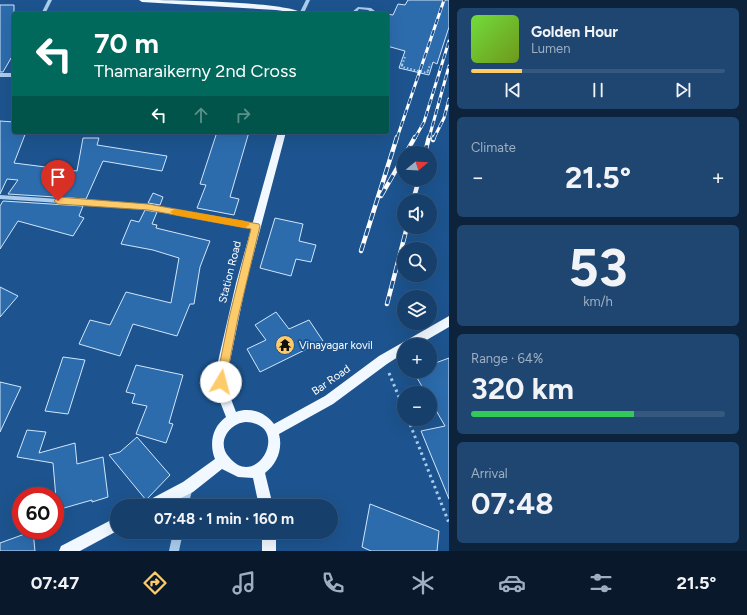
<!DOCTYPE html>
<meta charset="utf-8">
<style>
body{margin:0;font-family:Figtree,sans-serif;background:#1f4671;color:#f1f3f6;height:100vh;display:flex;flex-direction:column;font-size:15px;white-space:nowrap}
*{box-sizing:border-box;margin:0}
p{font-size:13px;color:#9eafc1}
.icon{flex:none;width:22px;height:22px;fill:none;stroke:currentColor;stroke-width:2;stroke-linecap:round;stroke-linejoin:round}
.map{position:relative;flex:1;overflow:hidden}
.panel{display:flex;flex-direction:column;gap:8px;padding:8px;background:#0c233b;width:298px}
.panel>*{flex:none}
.guide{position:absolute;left:12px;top:12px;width:377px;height:122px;border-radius:4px;box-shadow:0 4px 16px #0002,0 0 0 1px #35587e;background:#00695c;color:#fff;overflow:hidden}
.needle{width:26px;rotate:72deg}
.fabs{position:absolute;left:397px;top:146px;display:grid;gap:8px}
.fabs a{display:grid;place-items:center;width:40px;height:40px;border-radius:50%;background:#163f6b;box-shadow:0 4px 16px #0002,0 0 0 1px #35587e;font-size:20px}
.speed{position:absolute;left:12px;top:487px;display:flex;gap:8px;font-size:20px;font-weight:700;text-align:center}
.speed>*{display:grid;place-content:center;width:52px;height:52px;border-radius:50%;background:#163f6b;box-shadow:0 4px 16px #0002,0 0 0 1px #35587e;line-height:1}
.speed .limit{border:6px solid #d22;background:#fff;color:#111}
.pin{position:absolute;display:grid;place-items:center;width:34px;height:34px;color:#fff;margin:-41px -17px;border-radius:50% 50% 50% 0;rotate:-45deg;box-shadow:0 0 4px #0007}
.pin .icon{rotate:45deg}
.me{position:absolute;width:44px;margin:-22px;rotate:8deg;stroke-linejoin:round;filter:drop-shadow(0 0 3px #0008)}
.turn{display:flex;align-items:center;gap:14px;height:84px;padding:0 16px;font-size:18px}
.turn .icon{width:52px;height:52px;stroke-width:2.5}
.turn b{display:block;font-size:28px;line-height:34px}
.lanes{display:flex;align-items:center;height:38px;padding:0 16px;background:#0003;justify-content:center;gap:20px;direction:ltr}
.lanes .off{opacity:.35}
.big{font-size:30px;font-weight:700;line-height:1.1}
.panel .card{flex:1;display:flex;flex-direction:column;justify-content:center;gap:6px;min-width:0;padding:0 14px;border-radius:6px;background:#1f4671}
.panel .dial{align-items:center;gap:0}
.dial b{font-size:52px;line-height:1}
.song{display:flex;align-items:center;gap:12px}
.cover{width:48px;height:48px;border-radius:6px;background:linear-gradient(135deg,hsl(100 70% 55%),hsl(80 70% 35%))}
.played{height:4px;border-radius:2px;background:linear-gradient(90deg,#fdcb6a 20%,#35587e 20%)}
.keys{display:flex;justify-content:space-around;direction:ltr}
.heat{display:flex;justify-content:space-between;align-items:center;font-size:22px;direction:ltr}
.charge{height:6px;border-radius:3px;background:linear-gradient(90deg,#34c759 64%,#35587e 0)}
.trip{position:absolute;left:110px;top:499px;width:228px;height:40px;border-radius:20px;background:#163f6b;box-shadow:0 4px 16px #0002,0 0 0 1px #35587e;font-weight:700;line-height:40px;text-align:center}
.dock{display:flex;height:64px;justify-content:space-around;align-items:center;background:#09192b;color:#9eafc1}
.dock .icon{width:28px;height:28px}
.dock .active{color:#fdcb6a}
.dock b{font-size:18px;color:#f1f3f6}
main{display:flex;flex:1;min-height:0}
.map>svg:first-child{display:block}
.building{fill:#2c6cad;stroke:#d1e6fa}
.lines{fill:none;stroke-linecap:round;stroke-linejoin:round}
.path-far1{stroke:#abcded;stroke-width:2;stroke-dasharray:1.5 2;stroke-linecap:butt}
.path{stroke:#abcded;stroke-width:3;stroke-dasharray:2.5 3.5;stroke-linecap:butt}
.minor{fill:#abcded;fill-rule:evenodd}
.major{fill:#f2f8ff;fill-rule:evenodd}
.rail-far1-casing{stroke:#fff;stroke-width:3}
.rail-casing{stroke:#fff;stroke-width:4.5}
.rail-far1{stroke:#1d548f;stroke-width:2;stroke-dasharray:6;stroke-linecap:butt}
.rail{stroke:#1d548f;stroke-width:3;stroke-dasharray:8;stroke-linecap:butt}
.path-bridge{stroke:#abcded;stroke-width:2;stroke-dasharray:1.5 2;stroke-linecap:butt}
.route{fill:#fdcb6a;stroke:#a48445}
.slow{fill:#f59e0b}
.labels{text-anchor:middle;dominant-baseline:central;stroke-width:4;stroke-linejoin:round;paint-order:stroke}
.street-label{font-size:11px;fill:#fff;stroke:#1d548f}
.poi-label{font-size:11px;fill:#fff;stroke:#1d548f;text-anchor:start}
</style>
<main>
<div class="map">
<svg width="449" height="551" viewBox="0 0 449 551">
<rect width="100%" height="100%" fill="#1d548f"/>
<g class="building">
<path d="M 408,0 L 449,0 L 449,27 L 437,64 L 433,62 L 429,75 L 399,68 L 405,51 L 387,46 L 387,14 L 393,15 L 398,4 L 405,5 Z"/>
<path d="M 0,5 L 14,5 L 14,53 L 3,72 L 0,72 Z"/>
<path d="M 0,121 L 14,122 L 14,132 L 26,132 L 14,163 L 77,171 L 83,138 L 99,138 L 97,145 L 167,156 L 162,171 L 103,161 L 86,199 L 8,194 L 18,180 L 7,179 L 0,194 Z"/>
<path d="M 217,132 L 249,132 L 230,197 L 239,199 L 234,215 L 197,208 L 206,185 L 200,184 Z"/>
<path d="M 153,193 L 163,197 L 160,205 L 148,203 Z"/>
<path d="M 3,201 L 83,206 L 79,216 L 84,218 L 73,236 L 18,221 L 0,249 L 0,206 Z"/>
<path d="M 145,210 L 157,212 L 152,224 L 157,225 L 156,228 L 210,241 L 200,267 L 194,304 L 190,304 L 177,336 L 133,324 L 120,356 L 79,344 L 90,320 L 110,325 L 126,292 L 171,303 L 179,258 L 153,250 L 121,244 L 131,220 L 139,222 Z"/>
<path d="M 275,218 L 303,224 L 299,241 L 316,245 L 311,262 L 296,259 L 291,276 L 260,268 Z"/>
<path d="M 0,287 L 18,296 L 0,317 Z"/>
<path d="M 276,312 L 289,329 L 309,320 L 323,341 L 260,372 L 247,349 L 266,340 L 255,325 Z"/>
<path d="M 63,357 L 85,360 L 68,414 L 45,411 Z"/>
<path d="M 449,358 L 449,499 L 421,431 L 445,426 L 430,400 L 430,393 L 426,393 L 414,373 L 430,371 L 430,365 Z"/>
<path d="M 136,365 L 183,375 L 169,423 L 173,424 L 166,443 L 136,434 L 147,406 L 132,403 L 135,394 L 126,392 Z"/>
<path d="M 0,382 L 21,387 L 0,432 Z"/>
<path d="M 27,430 L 46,432 L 39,453 L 75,443 L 77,464 L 103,457 L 108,497 L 92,502 L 92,500 L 57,510 L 53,463 L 17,457 Z"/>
<path d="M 137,437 L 170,475 L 146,500 L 109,455 L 120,452 Z"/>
<path d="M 370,504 L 439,531 L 437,551 L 371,551 L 362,547 Z"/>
<path d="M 33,531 L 35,551 L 0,551 L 0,543 Z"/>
</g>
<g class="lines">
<g class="path-far1">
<path d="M 402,65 L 405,57"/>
<path d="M 428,71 L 430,64"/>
</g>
<g class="path">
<path d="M 389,373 L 404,409"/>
<path d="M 408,419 L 449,523"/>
</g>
<g class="minor">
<path d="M 48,0 L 52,0 L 45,14 L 41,14 Z"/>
<path d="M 306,0 L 310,0 L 304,13 L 352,12 L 358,7 L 371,8 L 379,14 L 374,14 L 368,10 L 359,9 L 355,14 L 299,14 Z"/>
<rect x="0" y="73" width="14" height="4"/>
<path d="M 0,195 L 148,205 L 256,223 L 259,226 L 256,229 L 148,209 L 0,199 Z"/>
<path d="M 188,482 L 191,484 L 193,487 L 188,506 L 178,506 L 185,484 Z"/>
<path d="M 173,532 L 183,532 L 179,551 L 169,551 Z"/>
</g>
<g class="major">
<path d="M 139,0 C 165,0 289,1 304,14 L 276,10 L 142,2 Z"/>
<path d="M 278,132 L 286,132 L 246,283 L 229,366 L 227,382 L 229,394 L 236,412 C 250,407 265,412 274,424 L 325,396 L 379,356 L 449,316 L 449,327 L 418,345 L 404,345 L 404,353 L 387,364 L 333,404 L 279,434 C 283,449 277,464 265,473 L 273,506 L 259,506 L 253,478 L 238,477 L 222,469 L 193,492 L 165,506 L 145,506 L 147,501 L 183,482 L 215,459 C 209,444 212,427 226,417 L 217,394 L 215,382 L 217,366 L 236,283 ZM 246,422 C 292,424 257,492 229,457 C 216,443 229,423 246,422 Z"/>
<path d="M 117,517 L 117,531 L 80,551 L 59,551 L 61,546 Z"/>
<rect x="262" y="532" width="14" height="19"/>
</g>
<defs>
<g id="rail-far1">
<path d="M 397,138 L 444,0"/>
<path d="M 415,138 L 424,122 L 449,41"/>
<path d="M 429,138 L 449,66"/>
<path d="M 434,138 L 444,118 L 449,99"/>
</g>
<g id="rail">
<path d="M 433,140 L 434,137"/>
<path d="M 406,153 L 415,137"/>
<path d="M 425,153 L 429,137"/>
<path d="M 381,196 L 404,156"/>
<path d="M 413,201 L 419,179"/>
<path d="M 361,251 L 397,137"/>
<path d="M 387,304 L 407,227"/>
</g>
</defs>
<use href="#rail-far1" class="rail-far1-casing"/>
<use href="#rail" class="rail-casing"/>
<use href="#rail-far1" class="rail-far1"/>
<use href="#rail" class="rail"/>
<path class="path-bridge" d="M 402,65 L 402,67 L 427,73 L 428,71"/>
</g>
<path class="route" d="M 58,197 L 148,204 L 259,224 L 260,226 L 238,318 L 225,385 L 221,387 L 217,385 L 216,382 L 229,318 L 251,229 L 148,210 L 58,204 L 54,201 Z"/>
<path class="slow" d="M 175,209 L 245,221 L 250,224 L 245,228 L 175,215 L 170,212 Z"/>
<defs>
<symbol id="temple-disc" viewBox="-11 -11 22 22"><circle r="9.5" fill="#fdcb6a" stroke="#1d548f"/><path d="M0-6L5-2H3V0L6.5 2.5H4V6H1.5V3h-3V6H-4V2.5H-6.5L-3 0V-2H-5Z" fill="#111"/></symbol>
</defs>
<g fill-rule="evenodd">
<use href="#temple-disc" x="274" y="334" width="22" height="22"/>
</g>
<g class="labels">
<g class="street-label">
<text transform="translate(230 272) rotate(-76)">Station Road</text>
<text transform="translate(331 380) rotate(-35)">Bar Road</text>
</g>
<g class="poi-label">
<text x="299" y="345">Vinayagar kovil</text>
</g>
</g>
</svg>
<div class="fabs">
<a><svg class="needle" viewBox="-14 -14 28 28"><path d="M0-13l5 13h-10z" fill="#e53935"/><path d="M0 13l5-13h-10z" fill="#9eafc1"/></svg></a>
<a><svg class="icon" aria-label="sound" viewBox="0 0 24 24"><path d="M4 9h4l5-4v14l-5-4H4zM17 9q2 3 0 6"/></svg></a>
<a><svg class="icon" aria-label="search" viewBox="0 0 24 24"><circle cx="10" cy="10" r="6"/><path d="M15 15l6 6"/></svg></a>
<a><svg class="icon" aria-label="layers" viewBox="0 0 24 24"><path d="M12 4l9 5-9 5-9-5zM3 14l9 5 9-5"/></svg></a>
<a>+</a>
<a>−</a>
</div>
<div class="speed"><div class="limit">60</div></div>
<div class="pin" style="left:58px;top:201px;background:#d93025"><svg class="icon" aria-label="arrive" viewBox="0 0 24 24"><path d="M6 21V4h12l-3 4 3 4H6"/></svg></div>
<svg class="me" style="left:221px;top:382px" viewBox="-20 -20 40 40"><circle r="19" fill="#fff"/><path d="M0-13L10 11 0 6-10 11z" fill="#fdcb6a"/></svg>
<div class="trip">07:48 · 1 min · 160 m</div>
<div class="guide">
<div class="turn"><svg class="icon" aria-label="left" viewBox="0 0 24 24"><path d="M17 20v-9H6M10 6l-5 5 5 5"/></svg><div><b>70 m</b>Thamaraikerny 2nd Cross</div></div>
<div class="lanes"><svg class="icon" aria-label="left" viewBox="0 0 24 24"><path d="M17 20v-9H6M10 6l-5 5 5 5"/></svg><svg class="icon off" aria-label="ahead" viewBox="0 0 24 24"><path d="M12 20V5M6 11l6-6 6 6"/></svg><svg class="icon off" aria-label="right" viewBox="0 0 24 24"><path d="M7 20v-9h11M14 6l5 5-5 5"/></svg></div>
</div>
</div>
<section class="panel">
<div class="card">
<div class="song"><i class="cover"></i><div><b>Golden Hour</b><p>Lumen</p></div></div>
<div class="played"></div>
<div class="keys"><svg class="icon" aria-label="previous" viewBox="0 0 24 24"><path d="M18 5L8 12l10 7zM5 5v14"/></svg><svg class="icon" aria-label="pause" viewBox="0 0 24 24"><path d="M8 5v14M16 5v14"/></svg><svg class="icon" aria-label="next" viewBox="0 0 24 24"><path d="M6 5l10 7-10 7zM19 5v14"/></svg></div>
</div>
<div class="card"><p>Climate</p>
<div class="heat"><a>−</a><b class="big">21.5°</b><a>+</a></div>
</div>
<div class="card dial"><b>53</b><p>km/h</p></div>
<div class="card"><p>Range · 64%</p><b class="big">320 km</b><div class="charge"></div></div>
<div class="card"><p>Arrival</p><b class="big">07:48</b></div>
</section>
</main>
<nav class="dock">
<b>07:47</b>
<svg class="icon active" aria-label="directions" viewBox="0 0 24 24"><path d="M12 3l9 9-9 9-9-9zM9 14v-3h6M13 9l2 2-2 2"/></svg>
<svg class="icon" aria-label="music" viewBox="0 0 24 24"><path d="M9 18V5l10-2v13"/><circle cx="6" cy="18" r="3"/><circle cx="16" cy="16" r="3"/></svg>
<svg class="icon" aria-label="phone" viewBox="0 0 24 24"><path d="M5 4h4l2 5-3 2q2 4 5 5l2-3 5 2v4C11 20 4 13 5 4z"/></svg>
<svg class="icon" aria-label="climate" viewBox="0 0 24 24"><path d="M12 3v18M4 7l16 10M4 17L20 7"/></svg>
<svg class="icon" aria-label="car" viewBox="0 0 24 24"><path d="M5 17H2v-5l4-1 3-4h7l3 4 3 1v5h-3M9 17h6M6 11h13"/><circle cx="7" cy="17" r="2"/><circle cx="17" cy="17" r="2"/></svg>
<svg class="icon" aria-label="filters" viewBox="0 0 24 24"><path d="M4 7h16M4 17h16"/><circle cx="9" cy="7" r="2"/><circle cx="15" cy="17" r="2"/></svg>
<b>21.5°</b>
</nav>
